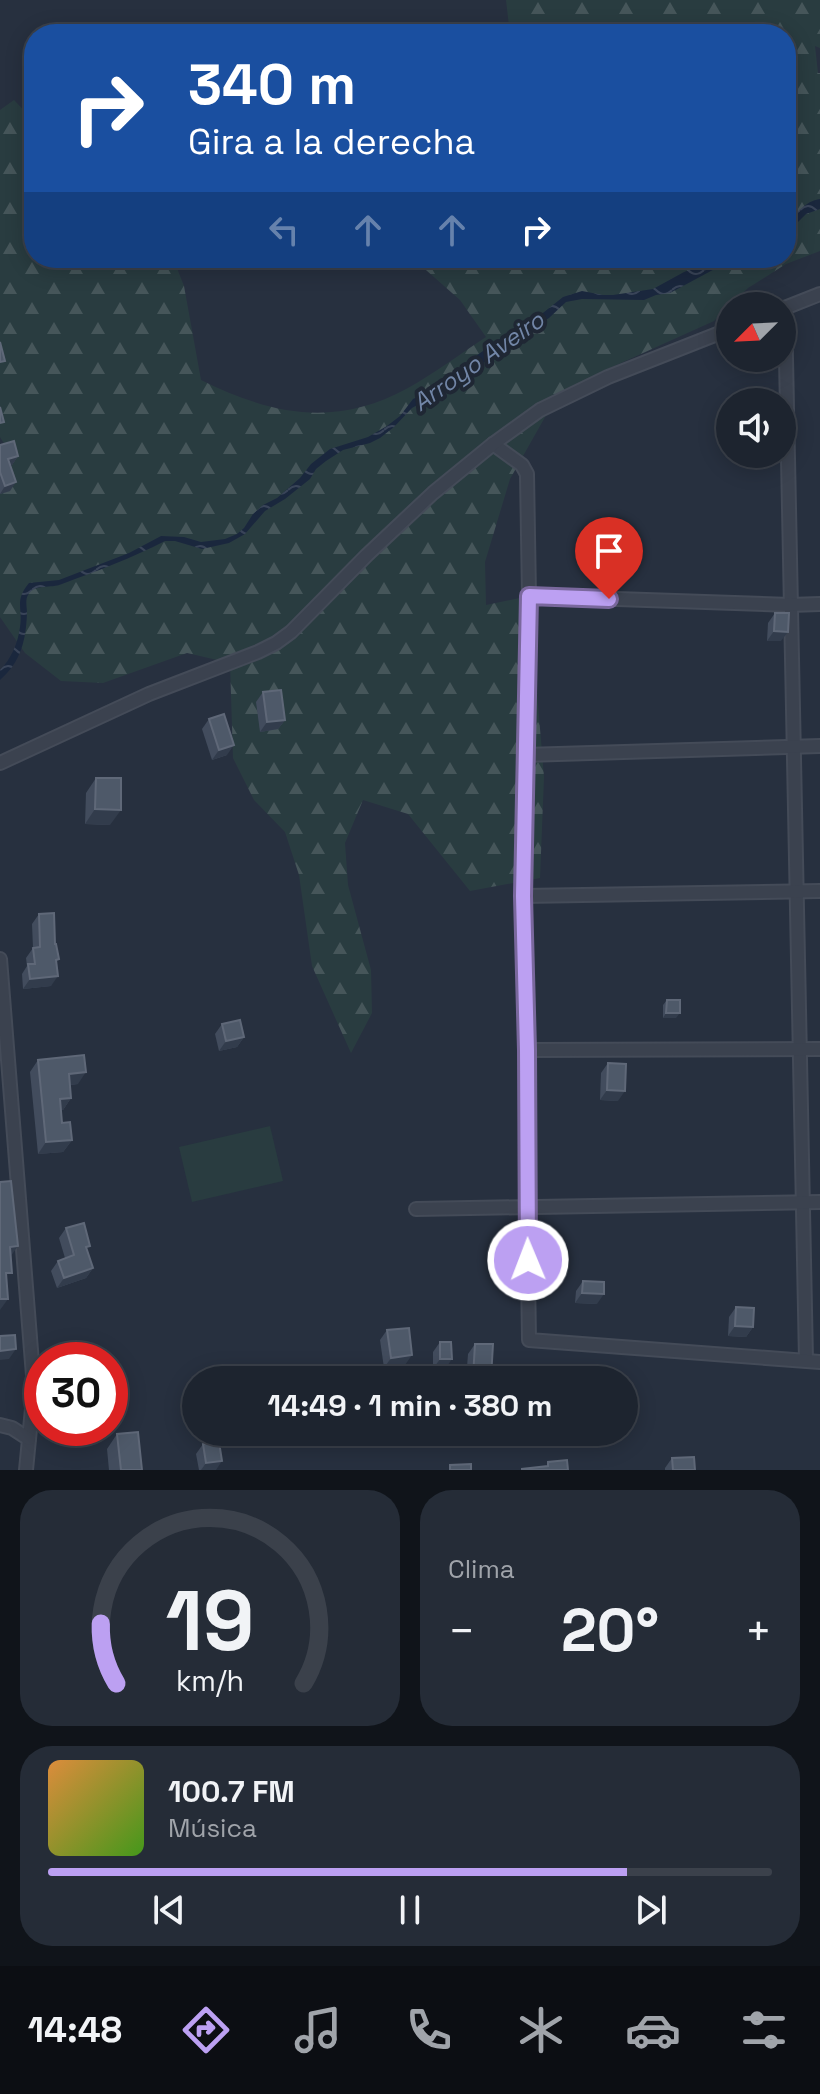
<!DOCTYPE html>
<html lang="es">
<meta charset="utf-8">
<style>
body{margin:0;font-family:"Space Grotesk",sans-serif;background:#252c37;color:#f1f3f6;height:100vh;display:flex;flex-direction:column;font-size:30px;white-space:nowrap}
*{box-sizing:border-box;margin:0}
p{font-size:26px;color:#a0a4aa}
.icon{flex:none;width:44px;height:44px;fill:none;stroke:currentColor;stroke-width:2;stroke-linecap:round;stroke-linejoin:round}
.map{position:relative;height:1470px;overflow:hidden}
.sheet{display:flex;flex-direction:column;gap:20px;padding:20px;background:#10141a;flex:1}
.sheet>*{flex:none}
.top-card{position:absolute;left:24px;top:24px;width:772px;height:244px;border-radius:32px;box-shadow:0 4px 20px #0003,0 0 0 2px #3b414b;background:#1a4fa0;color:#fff;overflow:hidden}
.needle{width:52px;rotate:246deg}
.controls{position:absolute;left:716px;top:292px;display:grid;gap:16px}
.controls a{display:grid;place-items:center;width:80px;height:80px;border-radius:50%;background:#1d242f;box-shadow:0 4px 20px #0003,0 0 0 2px #3b414b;font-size:40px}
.speed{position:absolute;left:24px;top:1342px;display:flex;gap:16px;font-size:40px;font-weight:700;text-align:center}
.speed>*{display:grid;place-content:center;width:104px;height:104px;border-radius:50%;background:#1d242f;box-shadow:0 4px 20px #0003,0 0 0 2px #3b414b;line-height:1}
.speed .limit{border:12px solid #d22;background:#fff;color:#111}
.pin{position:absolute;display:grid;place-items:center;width:68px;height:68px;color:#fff;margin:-82px -34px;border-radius:50% 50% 50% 0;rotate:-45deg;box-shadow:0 0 8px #0007}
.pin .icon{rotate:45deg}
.me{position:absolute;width:88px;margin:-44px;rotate:359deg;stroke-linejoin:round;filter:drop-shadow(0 0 6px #0008)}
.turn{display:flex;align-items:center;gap:28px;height:168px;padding:0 32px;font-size:36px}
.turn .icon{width:104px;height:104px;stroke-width:2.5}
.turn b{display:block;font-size:56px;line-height:68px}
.lanes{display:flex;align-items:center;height:76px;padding:0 32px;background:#0003;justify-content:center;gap:40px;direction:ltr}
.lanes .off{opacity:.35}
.big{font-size:60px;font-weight:700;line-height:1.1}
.sheet .tile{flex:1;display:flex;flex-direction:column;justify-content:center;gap:12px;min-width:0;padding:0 28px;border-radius:32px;background:#252c37}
.sheet .dial{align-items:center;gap:0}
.dial svg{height:208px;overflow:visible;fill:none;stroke:#3b414b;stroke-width:7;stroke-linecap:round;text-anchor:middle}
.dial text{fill:#f1f3f6;stroke:none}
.song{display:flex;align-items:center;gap:24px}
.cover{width:96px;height:96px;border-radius:12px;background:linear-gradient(135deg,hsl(30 70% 55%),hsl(100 70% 35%))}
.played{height:8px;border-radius:4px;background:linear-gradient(90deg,#bca0f2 80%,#3b414b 80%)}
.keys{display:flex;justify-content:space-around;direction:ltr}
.heat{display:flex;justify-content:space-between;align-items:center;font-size:44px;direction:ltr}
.sheet .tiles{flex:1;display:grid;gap:20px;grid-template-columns:1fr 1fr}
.tile:last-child{grid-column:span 2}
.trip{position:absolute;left:182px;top:1366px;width:456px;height:80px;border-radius:40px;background:#1d242f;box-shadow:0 4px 20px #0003,0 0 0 2px #3b414b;font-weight:700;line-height:80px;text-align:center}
.menu{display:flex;height:128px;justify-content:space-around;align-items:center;background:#0c0e13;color:#a0a4aa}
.menu .icon{width:56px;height:56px}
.menu .selected{color:#bca0f2}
.menu b{font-size:36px;color:#f1f3f6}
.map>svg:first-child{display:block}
.forest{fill:url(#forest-firs)}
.garden{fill:#293c40}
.water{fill:url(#water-waves)}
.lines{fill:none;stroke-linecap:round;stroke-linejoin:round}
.street-casing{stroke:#444b58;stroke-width:16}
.street{stroke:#3b424f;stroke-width:12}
.wall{fill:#424c5d}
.shaded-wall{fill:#323c4c}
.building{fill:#4e5969;stroke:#5f6878;stroke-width:2}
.route-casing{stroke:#7a689d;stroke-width:20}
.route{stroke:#bca0f2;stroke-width:14}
.labels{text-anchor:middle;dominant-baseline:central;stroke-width:8;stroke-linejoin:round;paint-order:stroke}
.water-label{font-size:24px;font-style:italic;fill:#7286a7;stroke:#1f2734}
</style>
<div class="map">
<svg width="820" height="1470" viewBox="0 0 820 1470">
<defs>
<pattern id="forest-firs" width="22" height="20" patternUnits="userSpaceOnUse" patternTransform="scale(2)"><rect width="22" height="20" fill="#293c40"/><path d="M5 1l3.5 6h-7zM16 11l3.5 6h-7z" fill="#46565a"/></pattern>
<pattern id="water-waves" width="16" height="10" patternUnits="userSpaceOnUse" patternTransform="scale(2)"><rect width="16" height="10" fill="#1a273d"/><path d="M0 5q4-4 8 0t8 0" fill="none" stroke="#394458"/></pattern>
</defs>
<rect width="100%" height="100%" fill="#27303f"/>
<path class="forest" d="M 506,0 L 820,0 L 820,48 L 815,46 L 818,73 L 820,73 L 820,251 L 786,264 L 748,288 L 714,321 L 601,372 L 569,401 L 549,410 L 510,479 L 485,562 L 486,605 L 529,596 L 544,777 L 540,878 L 470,891 L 408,814 L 363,800 L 345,843 L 348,885 L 371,970 L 372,1013 L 351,1053 L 312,966 L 299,875 L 285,832 L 254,800 L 233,758 L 230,663 L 187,653 L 103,683 L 61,681 L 25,653 L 0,617 L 0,492 L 12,465 L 8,450 L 0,437 L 0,110 L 14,100 L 34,121 L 34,258 L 173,258 L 184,286 L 201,380 C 272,415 335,428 408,388 C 435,373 460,354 486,337 L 460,300 L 418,263 L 416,258 L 786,258 L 786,34 L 510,34 Z"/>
<path class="garden" d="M 270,1126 L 283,1181 L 192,1202 L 179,1147 Z"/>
<g class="water">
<path d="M 820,199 L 820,209 L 806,214 L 786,234 L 786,224 C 796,214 805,201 820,199 Z"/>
<path d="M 718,258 L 735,258 L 670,293 L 656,295 L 644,300 L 582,299 L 566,302 L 549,318 L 504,347 L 458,382 L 412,408 L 394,427 L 380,438 L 370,443 L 343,450 L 326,461 L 316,469 L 310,479 L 285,499 L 265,511 L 245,534 L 229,543 L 202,549 L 175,541 L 165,541 C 132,558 97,571 62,584 C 51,589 35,583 28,595 C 25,600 27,608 27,613 C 26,640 21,662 0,680 L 0,670 C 11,659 18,643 20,627 C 23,607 14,601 29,583 L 59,580 L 129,553 L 161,536 L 184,537 L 201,542 L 225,539 L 237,534 L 244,528 L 253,514 L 263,505 L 277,498 L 300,478 L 311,464 L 330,449 L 368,437 L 387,426 L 400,416 L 413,399 L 443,384 L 476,356 L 501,338 L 529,324 L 563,297 L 582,291 L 603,295 L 613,295 L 653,289 L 684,272 Z"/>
</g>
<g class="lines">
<defs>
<g id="street">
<path d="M 785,308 L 806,1360"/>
<path d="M 782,309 L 820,294"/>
<path d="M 493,444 L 522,465 L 527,474 L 529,596 L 523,896 L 527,1050 L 527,1207 L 529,1340 L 820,1362"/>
<path d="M 529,596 L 790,605 L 820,604"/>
<path d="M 525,755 L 820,746"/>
<path d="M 0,763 L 149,694 L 258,652 L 276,643 L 291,632 L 367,555 L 433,493 L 493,444 L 540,410 L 608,377 L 730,329"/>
<path d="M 523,896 L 820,891"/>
<path d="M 0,959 L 34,1388 L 26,1470"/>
<path d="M 527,1050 L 820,1049"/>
<path d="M 416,1209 L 820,1202"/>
<path d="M 0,1425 L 12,1428 L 29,1439"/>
</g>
</defs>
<use href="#street" class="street-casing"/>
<use href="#street" class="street"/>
</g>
<g class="wall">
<path d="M 0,445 L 18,456 L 12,465 L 10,465 L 10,491 L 0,494 Z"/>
<path d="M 775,613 L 781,641 L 767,641 L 768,623 Z"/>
<path d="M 263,692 L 285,720 L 278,729 L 260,732 L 256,702 Z"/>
<path d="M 209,719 L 227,755 L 212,760 L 202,729 Z"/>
<path d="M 96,778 L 110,825 L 85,824 L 86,793 Z"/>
<path d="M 39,914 L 55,944 L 57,962 L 51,986 L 23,989 L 22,974 L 27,966 L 26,958 L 33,948 L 32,924 Z"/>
<path d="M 667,1000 L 676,1018 L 663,1018 L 663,1005 Z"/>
<path d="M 222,1024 L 244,1037 L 237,1047 L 219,1051 L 215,1034 Z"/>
<path d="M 38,1060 L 78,1084 L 70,1085 L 71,1098 L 63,1110 L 61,1110 L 62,1123 L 72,1140 L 63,1152 L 38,1154 L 30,1072 Z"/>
<path d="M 608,1063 L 618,1101 L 600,1100 L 601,1073 Z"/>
<path d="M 66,1228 L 87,1250 L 93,1268 L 86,1278 L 57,1288 L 51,1271 L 58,1261 L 65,1258 L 59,1238 Z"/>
<path d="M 583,1281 L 597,1304 L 575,1303 L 576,1291 Z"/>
<path d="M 736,1307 L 753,1327 L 746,1337 L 728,1336 L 729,1317 Z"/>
<path d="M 387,1330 L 405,1365 L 384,1368 L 380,1340 Z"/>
<path d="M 440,1342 L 445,1369 L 433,1369 L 433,1352 Z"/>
<path d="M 475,1344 L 489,1380 L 466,1380 L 468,1354 Z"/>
<path d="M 555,1432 L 583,1432 L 579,1438 L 556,1442 Z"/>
<path d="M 117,1434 L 142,1470 L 109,1470 L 107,1449 Z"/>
<path d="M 203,1444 L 216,1470 L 199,1470 L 196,1454 Z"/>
<path d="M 672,1458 L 695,1470 L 665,1470 L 665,1468 Z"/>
</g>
<g class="shaded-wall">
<path d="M 18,456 L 12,465 L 2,468 L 8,459 Z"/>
<path d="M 16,482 L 10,491 L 0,494 L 5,486 Z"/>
<path d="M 774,631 L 788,632 L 781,641 L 767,641 Z"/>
<path d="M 285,720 L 278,729 L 260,732 L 267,722 Z"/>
<path d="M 234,745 L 227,755 L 212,760 L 219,750 Z"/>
<path d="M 95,809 L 121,810 L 110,825 L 85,824 Z"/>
<path d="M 58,976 L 51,986 L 23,989 L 30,979 Z"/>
<path d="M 666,1013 L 680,1013 L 676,1018 L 663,1018 Z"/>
<path d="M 244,1037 L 237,1047 L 219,1051 L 226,1041 Z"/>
<path d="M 86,1072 L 78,1084 L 61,1086 L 69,1074 Z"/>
<path d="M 607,1090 L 625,1091 L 618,1101 L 600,1100 Z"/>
<path d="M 71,1098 L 63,1110 L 52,1111 L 60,1099 Z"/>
<path d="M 72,1140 L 63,1152 L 38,1154 L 46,1142 Z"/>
<path d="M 18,1246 L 8,1260 L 10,1247 Z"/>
<path d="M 93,1268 L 86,1278 L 57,1288 L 64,1278 Z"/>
<path d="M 582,1293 L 604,1294 L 597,1304 L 575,1303 Z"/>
<path d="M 0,1299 L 8,1299 L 0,1310 Z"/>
<path d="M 735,1326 L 753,1327 L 746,1337 L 728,1336 Z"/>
<path d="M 16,1349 L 9,1359 L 0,1360 L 0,1351 Z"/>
<path d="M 412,1355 L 405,1365 L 384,1368 L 391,1358 Z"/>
<path d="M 440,1359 L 452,1359 L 445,1369 L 433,1369 Z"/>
<path d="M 473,1377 L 491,1378 L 489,1380 L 471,1380 Z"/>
<path d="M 563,1432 L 583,1432 L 579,1438 L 556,1442 Z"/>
<path d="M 222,1461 L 216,1470 L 201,1470 L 206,1463 Z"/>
</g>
<g class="building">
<path d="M 0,342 L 5,361 L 0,362 Z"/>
<path d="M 0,407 L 4,422 L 0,423 Z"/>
<path d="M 14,441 L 18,456 L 8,459 L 16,482 L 5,486 L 0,472 L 0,445 Z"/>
<path d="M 775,613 L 789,613 L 788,632 L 774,631 Z"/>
<path d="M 281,690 L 285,720 L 267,722 L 263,692 Z"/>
<path d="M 224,714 L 234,745 L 219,750 L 209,719 Z"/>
<path d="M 96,778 L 121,778 L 121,810 L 95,809 Z"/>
<path d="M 54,913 L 55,944 L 56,944 L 59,959 L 56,960 L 58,976 L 30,979 L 28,964 L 35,964 L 33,948 L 40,947 L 39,914 Z"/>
<path d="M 667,1000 L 680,1000 L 680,1013 L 666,1013 Z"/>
<path d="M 240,1020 L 244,1037 L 226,1041 L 222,1024 Z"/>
<path d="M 84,1055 L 86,1072 L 69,1074 L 71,1098 L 60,1099 L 62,1123 L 70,1122 L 72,1140 L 46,1142 L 38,1060 Z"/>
<path d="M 608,1063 L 626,1064 L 625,1091 L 607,1090 Z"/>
<path d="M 11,1181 L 18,1246 L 10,1247 L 12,1273 L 6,1273 L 8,1299 L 0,1299 L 0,1182 Z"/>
<path d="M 84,1223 L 90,1246 L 86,1247 L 93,1268 L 64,1278 L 58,1261 L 74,1255 L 66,1228 Z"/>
<path d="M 583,1281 L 604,1282 L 604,1294 L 582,1293 Z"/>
<path d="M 736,1307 L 754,1308 L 753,1327 L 735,1326 Z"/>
<path d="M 409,1328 L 412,1355 L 391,1358 L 387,1330 Z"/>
<path d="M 15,1335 L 16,1349 L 0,1351 L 0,1336 Z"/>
<path d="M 440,1342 L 451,1342 L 452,1359 L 440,1359 Z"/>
<path d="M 475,1344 L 493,1344 L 491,1378 L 473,1377 Z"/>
<path d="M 138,1432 L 142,1470 L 121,1470 L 117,1434 Z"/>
<path d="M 219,1442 L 222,1461 L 206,1463 L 203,1444 Z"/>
<path d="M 694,1457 L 695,1470 L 673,1470 L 672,1458 Z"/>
<path d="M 567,1460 L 568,1470 L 522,1470 L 522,1469 L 548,1466 L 548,1462 Z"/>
<path d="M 471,1464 L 471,1470 L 450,1470 L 450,1465 Z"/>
</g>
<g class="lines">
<defs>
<path id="route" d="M 528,1260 L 527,1050 L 523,896 L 529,596 L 609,599"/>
</defs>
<use href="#route" class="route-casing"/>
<use href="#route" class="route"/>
</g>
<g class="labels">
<g class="water-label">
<text transform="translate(478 361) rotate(-35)">Arroyo Aveiro</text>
</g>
</g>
</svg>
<div class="controls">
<a><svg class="needle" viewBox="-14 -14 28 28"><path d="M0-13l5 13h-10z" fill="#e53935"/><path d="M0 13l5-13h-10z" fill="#a0a4aa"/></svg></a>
<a><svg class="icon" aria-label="sound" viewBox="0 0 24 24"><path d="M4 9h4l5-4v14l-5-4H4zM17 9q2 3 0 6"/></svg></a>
</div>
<div class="speed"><div class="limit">30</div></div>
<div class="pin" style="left:609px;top:599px;background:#d93025"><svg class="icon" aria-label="arrive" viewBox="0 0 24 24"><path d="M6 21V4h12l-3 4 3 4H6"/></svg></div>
<svg class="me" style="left:528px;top:1260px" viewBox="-20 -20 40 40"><circle r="17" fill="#bca0f2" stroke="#fff" stroke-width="3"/><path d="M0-11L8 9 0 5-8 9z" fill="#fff"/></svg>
<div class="trip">14:49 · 1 min · 380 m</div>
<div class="top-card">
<div class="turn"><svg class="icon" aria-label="right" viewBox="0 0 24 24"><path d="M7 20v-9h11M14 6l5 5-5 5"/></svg><div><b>340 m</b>Gira a la derecha</div></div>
<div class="lanes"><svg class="icon off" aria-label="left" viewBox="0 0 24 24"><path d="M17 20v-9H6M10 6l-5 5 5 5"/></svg><svg class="icon off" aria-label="ahead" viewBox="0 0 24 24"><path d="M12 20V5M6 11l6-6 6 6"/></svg><svg class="icon off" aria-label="ahead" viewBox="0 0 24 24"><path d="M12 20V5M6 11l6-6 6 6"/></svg><svg class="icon" aria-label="right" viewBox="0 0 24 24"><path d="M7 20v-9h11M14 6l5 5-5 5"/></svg></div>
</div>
</div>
<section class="sheet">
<div class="tiles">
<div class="tile dial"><svg viewBox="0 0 100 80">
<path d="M14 69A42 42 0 1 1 86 69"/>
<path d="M14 69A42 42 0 0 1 8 46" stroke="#bca0f2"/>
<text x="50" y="56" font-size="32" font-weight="700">19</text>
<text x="50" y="72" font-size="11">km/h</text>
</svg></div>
<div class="tile"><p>Clima</p>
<div class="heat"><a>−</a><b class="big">20°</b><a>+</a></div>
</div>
<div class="tile">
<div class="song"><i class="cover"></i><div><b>100.7 FM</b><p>Música</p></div></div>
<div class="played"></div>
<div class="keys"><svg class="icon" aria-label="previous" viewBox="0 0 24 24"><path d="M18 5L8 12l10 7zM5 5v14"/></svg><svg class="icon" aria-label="pause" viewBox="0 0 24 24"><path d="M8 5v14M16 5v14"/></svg><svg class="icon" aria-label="next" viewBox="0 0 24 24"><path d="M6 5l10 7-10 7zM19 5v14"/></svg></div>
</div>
</div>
</section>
<nav class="menu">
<b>14:48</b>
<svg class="icon selected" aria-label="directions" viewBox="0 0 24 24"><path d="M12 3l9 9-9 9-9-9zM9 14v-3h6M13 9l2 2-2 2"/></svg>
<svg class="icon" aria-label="music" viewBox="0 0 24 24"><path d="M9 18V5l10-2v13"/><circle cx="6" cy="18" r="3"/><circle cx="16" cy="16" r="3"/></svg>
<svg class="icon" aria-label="phone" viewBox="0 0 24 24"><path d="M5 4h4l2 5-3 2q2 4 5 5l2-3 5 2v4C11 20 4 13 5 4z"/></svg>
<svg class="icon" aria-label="climate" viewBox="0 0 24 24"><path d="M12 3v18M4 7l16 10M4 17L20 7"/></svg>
<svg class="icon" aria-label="car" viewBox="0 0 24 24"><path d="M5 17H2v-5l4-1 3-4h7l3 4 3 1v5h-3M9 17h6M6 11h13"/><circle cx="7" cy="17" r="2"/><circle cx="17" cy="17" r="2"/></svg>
<svg class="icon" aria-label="filters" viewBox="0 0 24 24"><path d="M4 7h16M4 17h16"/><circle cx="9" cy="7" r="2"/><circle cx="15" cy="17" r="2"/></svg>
</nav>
